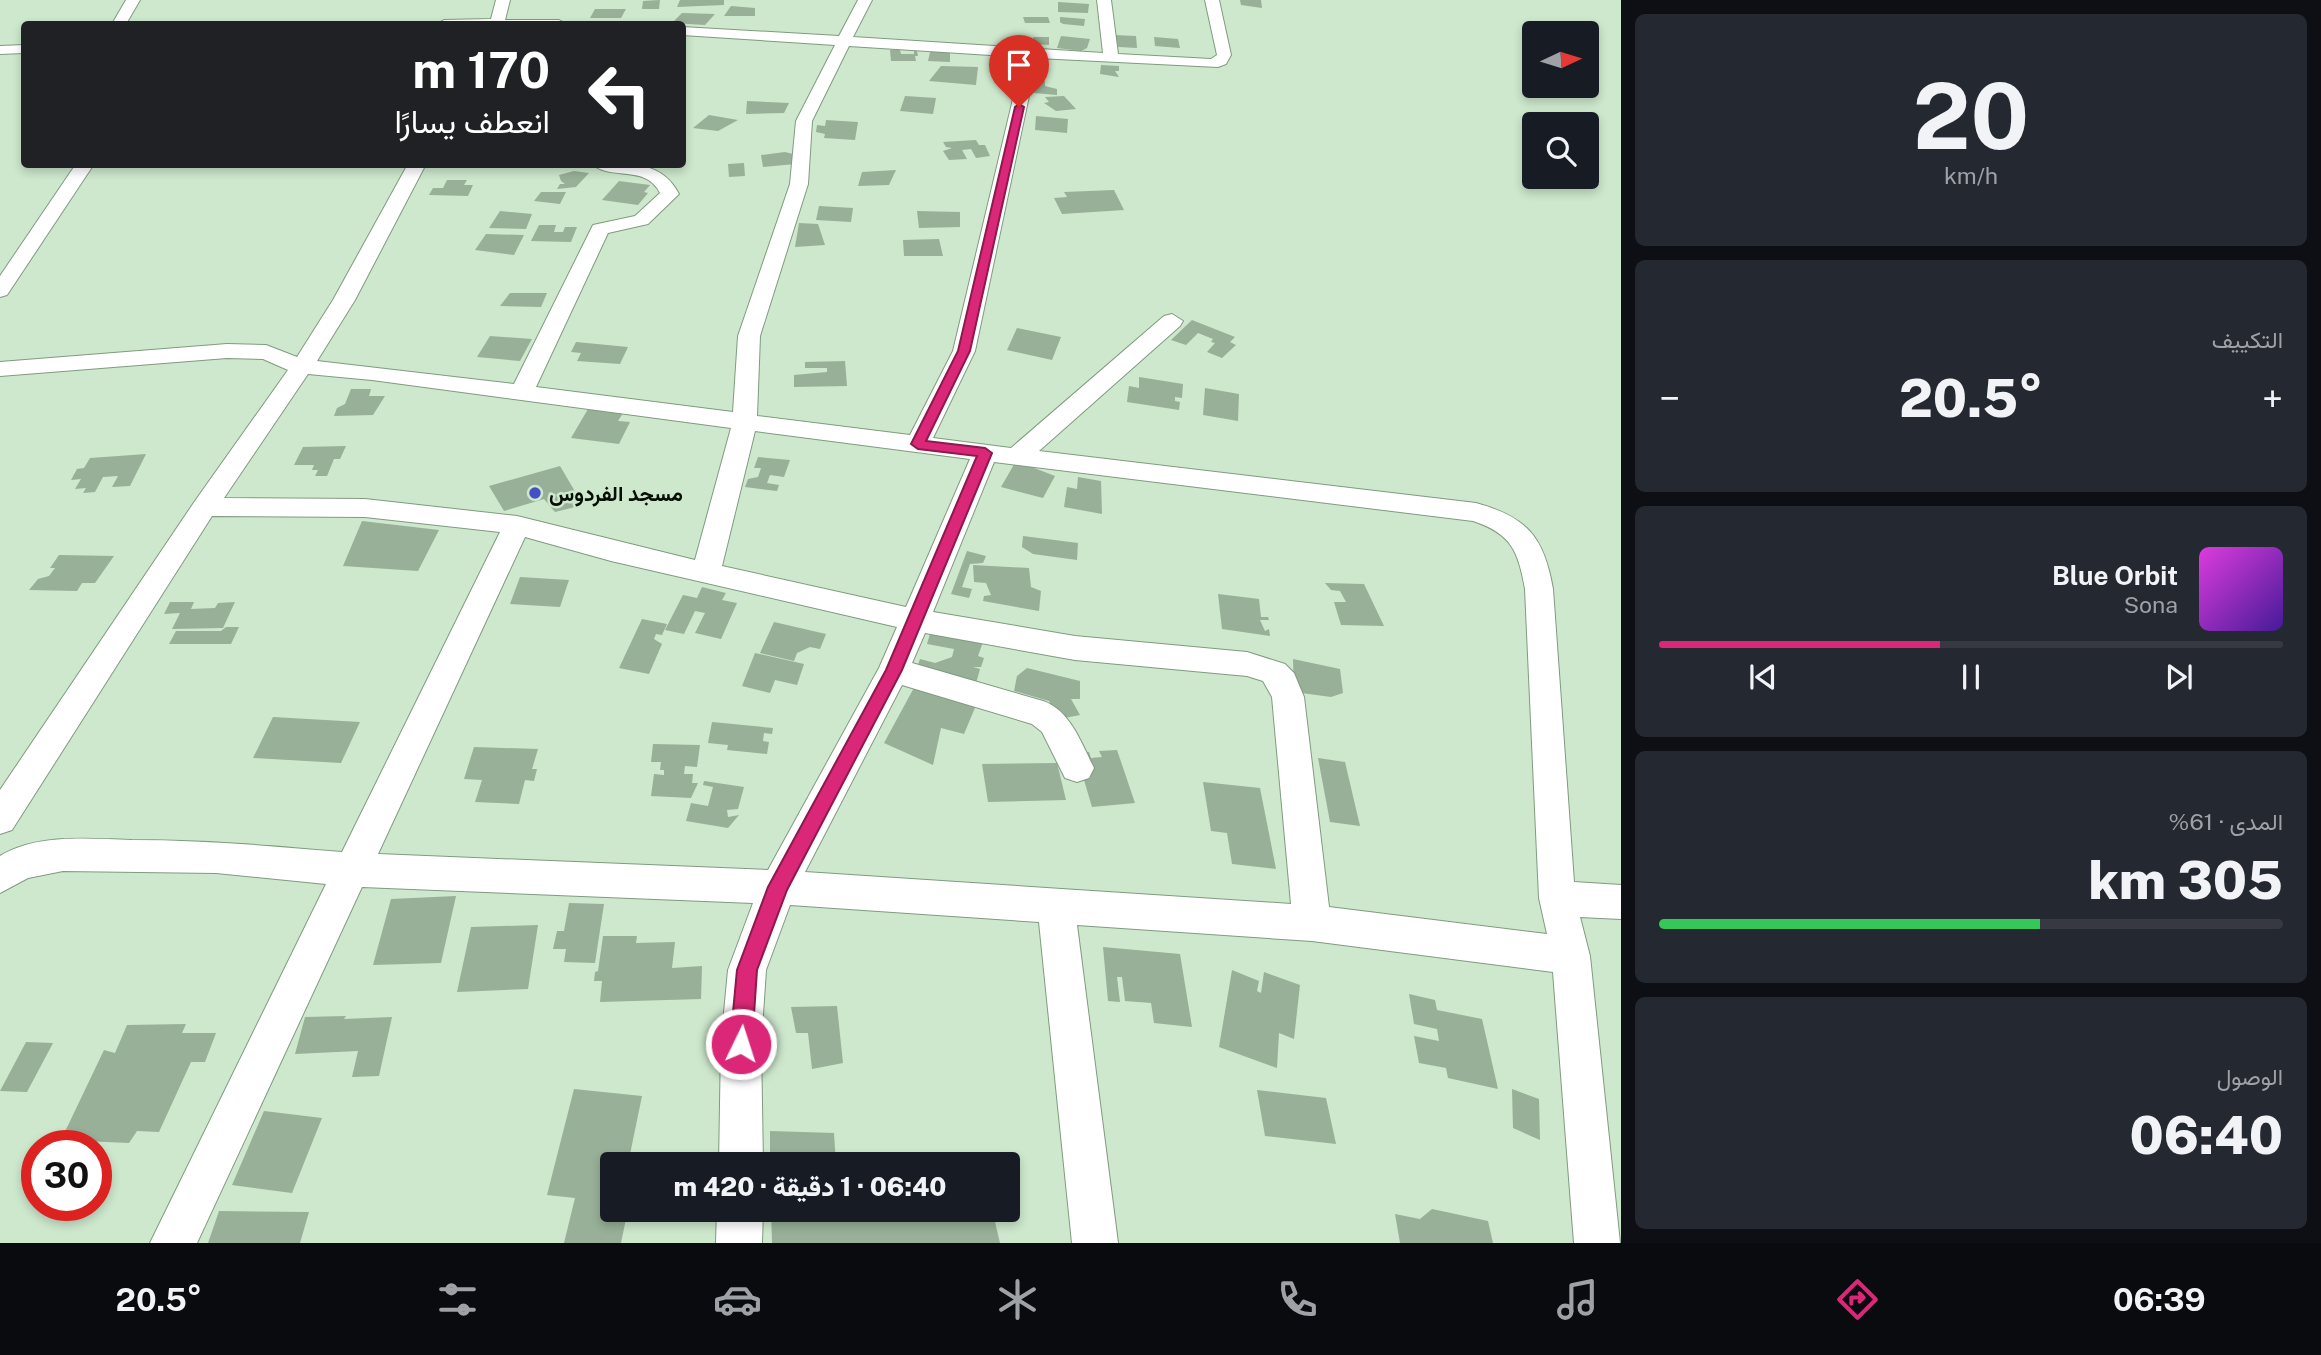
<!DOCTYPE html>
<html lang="ar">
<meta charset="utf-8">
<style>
body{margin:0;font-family:"Public Sans",Vazirmatn,sans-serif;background:#242831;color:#f1f3f6;direction:rtl;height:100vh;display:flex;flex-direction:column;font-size:26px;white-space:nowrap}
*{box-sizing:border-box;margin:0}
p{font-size:23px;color:#9ea1a6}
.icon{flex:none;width:38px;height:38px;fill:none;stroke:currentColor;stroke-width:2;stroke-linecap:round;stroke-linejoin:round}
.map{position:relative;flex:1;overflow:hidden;direction:ltr}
.drawer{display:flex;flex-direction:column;gap:14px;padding:14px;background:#0d0f14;width:700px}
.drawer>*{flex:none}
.hud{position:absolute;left:21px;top:21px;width:665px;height:147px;border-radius:7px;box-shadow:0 4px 10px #0003;direction:rtl;background:#202124;color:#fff;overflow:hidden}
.needle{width:46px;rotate:86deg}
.tools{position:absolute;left:1522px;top:21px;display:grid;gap:14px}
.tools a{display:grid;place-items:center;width:77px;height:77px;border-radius:7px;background:#171b24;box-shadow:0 4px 10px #0003;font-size:35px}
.speed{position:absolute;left:21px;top:1130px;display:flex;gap:14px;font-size:35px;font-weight:700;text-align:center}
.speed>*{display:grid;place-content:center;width:91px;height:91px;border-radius:50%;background:#171b24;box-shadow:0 4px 10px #0003;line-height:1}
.speed .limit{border:10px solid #d22;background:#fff;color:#111}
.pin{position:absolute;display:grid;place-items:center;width:60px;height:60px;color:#fff;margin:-72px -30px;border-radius:50% 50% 50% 0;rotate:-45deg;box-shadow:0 0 7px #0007}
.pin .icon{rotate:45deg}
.me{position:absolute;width:77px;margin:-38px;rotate:4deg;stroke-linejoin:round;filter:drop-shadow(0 0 5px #0008)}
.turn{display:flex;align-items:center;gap:24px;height:147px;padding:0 21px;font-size:32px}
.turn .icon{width:91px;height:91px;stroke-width:2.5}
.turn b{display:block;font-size:49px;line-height:60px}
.big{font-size:52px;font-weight:800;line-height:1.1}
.drawer .widget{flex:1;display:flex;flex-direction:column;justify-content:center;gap:10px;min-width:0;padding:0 24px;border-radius:10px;background:#242831}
.drawer .dial{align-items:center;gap:0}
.dial b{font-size:91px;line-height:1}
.song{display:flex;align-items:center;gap:21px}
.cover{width:84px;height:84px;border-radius:10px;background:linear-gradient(135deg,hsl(300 70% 55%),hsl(260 70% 35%))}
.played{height:7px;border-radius:4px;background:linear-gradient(90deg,#db2777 45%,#363941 45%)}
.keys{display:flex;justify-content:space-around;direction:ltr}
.heat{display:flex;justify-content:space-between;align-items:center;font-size:38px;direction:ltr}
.charge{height:10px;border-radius:5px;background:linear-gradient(90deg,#34c759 61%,#363941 0)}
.trip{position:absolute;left:600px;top:1152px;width:420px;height:70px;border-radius:7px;background:#171b24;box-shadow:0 4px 10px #0003;font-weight:800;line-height:70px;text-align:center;direction:rtl}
.tab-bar{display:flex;height:112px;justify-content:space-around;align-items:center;background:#090b0e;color:#9ea1a6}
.tab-bar .icon{width:49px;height:49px}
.tab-bar .selected{color:#db2777}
.tab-bar b{font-size:32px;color:#f1f3f6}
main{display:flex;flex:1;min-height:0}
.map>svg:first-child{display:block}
.building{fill:#97b097}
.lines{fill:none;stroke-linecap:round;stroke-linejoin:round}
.minor-casing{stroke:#819a81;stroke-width:2}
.minor{fill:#fff;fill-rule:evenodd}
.route{fill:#db2777;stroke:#8e194d;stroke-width:2}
.poi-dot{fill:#4550c5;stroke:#cde8cd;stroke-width:2.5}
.labels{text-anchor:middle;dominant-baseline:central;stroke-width:5;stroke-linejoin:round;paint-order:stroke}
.poi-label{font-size:21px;font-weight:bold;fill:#060e06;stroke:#cde8cd;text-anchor:start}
</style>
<main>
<section class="drawer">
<div class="widget dial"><b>20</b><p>km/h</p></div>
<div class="widget"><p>التكييف</p>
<div class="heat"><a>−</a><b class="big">20.5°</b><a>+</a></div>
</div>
<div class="widget">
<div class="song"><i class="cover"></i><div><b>Blue Orbit</b><p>Sona</p></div></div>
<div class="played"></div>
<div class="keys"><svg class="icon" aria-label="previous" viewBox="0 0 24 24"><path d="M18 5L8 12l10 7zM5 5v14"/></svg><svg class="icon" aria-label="pause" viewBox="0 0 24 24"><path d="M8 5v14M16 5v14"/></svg><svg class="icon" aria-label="next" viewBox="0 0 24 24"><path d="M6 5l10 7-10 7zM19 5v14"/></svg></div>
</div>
<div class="widget"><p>المدى · 61%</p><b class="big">305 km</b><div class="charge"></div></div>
<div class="widget"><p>الوصول</p><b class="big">06:40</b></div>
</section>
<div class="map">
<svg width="1621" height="1243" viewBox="0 0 1621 1243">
<rect width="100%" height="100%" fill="#cde8cd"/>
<g class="building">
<path d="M 660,0 L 659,9 L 642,9 L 643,1 Z"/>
<path d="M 680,0 L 724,0 L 724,5 L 677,7 Z"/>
<path d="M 1240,0 L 1261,0 L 1262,8 L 1241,5 Z"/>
<path d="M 1058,2 L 1089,4 L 1088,13 L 1058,12 Z"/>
<path d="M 731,6 L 755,8 L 755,16 L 724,16 Z"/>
<path d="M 595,9 L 626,9 L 621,18 L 590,18 Z"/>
<path d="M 682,13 L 715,14 L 705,25 L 672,23 Z"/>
<path d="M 1023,17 L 1048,17 L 1050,23 L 1025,23 Z"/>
<path d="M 1060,17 L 1085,19 L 1084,26 L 1063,24 L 1060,22 Z"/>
<path d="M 1114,35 L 1136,36 L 1137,48 L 1119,47 L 1114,44 Z"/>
<path d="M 1061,36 L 1090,39 L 1087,48 L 1081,51 L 1057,48 Z"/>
<path d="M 1033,37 L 1049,37 L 1049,45 L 1033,44 Z"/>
<path d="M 1154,37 L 1178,39 L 1180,48 L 1155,46 Z"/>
<path d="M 931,48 L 950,49 L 950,62 L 928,61 Z"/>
<path d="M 890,50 L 900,50 L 901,54 L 914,54 L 914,51 L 917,51 L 918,56 L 915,56 L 916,61 L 891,61 Z"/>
<path d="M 1101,65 L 1119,66 L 1119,71 L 1115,71 L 1119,77 L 1100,74 Z"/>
<path d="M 941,66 L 978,67 L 976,85 L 929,81 Z"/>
<path d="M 1034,80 L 1045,81 L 1045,86 L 1057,89 L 1057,95 L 1034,93 Z"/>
<path d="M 905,96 L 936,98 L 933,114 L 900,111 Z"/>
<path d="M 1064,96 L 1076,109 L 1056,111 L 1044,103 L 1049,102 L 1045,97 Z"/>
<path d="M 747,101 L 789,103 L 784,113 L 746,114 Z"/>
<path d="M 709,115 L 738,120 L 718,131 L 693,128 Z"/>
<path d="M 1036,116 L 1068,119 L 1067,133 L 1035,130 Z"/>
<path d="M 826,120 L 858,122 L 855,140 L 824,138 L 825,134 L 816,132 L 817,125 L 825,126 Z"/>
<path d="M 976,140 L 979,145 L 985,145 L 990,156 L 976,158 L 971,149 L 962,150 L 967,159 L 949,160 L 943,151 L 952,148 L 946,147 L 943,142 Z"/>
<path d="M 785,152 L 793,154 L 795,164 L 763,167 L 761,155 Z"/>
<path d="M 744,163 L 745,176 L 729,177 L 728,164 Z"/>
<path d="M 896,170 L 889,185 L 858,186 L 862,172 Z"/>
<path d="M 574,171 L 589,173 L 576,187 L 557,189 L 560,184 L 565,184 L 561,181 L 559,175 Z"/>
<path d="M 447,180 L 467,180 L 464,185 L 473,185 L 468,196 L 429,195 L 433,188 L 443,188 Z"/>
<path d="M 619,181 L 650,185 L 644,192 L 648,193 L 638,205 L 602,200 Z"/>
<path d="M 1114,190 L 1124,210 L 1062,214 L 1054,198 L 1067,197 L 1064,192 Z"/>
<path d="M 541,192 L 566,192 L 560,204 L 534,201 Z"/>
<path d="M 819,206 L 853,208 L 851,222 L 816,220 Z"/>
<path d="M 500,211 L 532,214 L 526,229 L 489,228 Z"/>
<path d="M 917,211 L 960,212 L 960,227 L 919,228 Z"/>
<path d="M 799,223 L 818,224 L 825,245 L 795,247 Z"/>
<path d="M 539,225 L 556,225 L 554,232 L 563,232 L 565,227 L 577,227 L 571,242 L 531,241 Z"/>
<path d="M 486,234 L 524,235 L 514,255 L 475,250 Z"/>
<path d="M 939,239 L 943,256 L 904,256 L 903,240 Z"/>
<path d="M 510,293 L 547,293 L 541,307 L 500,306 Z"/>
<path d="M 1192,320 L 1235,337 L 1230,342 L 1236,345 L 1222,358 L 1207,352 L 1215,343 L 1211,342 L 1213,339 L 1198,333 L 1186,345 L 1171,340 Z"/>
<path d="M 1017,328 L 1061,337 L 1052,360 L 1007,350 Z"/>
<path d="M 490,336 L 532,339 L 520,361 L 477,357 Z"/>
<path d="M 576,342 L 628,347 L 620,364 L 577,361 L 581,353 L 571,352 Z"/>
<path d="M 845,361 L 847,386 L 794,387 L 794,375 L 827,372 L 827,368 L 805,368 L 805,362 Z"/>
<path d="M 1139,377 L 1183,384 L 1182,398 L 1175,397 L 1175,401 L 1180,402 L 1179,410 L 1127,402 L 1129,386 L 1139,388 Z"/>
<path d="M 1205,388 L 1239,394 L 1238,421 L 1203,415 Z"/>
<path d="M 351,389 L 371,389 L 369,396 L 385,396 L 373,415 L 334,416 L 337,408 L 345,404 Z"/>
<path d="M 588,409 L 623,413 L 618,421 L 630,422 L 619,444 L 571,438 Z"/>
<path d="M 346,446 L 340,459 L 334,459 L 327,476 L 315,476 L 318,470 L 312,470 L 314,465 L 294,465 L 303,447 Z"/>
<path d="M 146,454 L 130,486 L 112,487 L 118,476 L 103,477 L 95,492 L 83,493 L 86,488 L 75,489 L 81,479 L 71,480 L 77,469 L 84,468 L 90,458 Z"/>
<path d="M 758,457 L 790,460 L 784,477 L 770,475 L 767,483 L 779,485 L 777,491 L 745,487 L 748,479 L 758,477 L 761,468 L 754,468 Z"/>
<path d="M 1016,461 L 1055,476 L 1043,498 L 1001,487 Z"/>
<path d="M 560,466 L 583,505 L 555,512 L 544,499 L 504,511 L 489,486 Z"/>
<path d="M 1078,477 L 1101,481 L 1102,514 L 1064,507 L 1067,487 L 1077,489 Z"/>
<path d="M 362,521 L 439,530 L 418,571 L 343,566 Z"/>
<path d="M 1023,536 L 1078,543 L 1077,560 L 1033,554 L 1022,547 Z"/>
<path d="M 967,551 L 986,556 L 983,563 L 970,564 L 962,587 L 972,589 L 969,598 L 951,594 Z"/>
<path d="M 59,555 L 114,556 L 95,583 L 82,583 L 77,591 L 29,590 L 38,579 L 49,576 L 55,568 L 50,568 Z"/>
<path d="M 973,565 L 1029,568 L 1031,587 L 1041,591 L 1039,611 L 983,601 L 984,596 L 991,595 L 986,583 L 974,582 Z"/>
<path d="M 520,577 L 569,580 L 560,607 L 510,604 Z"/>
<path d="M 1325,583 L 1364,584 L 1384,626 L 1341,625 L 1334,602 L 1346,602 L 1340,591 L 1331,590 Z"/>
<path d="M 702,587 L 726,593 L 722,600 L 737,603 L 721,639 L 695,633 L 705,613 L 695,611 L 684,634 L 665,630 L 683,595 L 697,598 Z"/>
<path d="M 1218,594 L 1259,599 L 1261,617 L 1268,617 L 1269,620 L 1260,620 L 1265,631 L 1269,629 L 1270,636 L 1222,629 Z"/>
<path d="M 170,602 L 194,602 L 191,609 L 215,608 L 218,603 L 235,602 L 223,628 L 172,629 L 180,613 L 164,614 Z"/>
<path d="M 642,619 L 667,624 L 662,635 L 656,634 L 654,639 L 662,644 L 649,674 L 619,668 Z"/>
<path d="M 774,622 L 826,634 L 820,649 L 810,647 L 797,653 L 794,661 L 760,653 Z"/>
<path d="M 226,627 L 239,627 L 231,644 L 169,644 L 176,631 L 221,631 Z"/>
<path d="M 931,630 L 983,642 L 978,656 L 984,658 L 981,667 L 973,667 L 980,669 L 975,687 L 916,670 L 920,659 L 935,663 L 952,657 L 954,649 L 927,644 Z"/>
<path d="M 755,653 L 804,664 L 797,685 L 775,680 L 770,693 L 742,686 Z"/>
<path d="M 1293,659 L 1340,669 L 1343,693 L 1331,697 L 1294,692 Z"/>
<path d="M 1027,668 L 1080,681 L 1080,699 L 1071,699 L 1080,715 L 1059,719 L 1049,701 L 1014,691 L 1017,676 Z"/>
<path d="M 916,684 L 977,703 L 964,734 L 941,728 L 933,765 L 884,743 Z"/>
<path d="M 273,717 L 360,722 L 341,763 L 253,758 Z"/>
<path d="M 712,722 L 773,728 L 772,734 L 764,733 L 763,741 L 769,742 L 767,754 L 727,750 L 728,745 L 708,743 Z"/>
<path d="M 653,744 L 700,745 L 697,767 L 685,766 L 684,774 L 693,774 L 692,783 L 698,783 L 691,798 L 651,796 L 654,774 L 664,775 L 664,770 L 660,770 L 661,762 L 651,762 Z"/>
<path d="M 474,747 L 538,749 L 532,769 L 537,769 L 534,781 L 525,780 L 519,804 L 475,802 L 482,780 L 464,779 Z"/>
<path d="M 1117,750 L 1135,803 L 1092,807 L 1076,753 L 1089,752 L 1091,758 L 1102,757 L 1099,751 Z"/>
<path d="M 1318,758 L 1345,762 L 1360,826 L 1330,822 Z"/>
<path d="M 1057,763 L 1066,800 L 988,802 L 982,764 Z"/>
<path d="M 704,781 L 744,787 L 738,809 L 727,810 L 728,817 L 739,815 L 728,828 L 686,821 L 691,803 L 708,806 L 713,787 L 703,785 Z"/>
<path d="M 1203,782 L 1260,788 L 1276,869 L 1232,864 L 1227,833 L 1211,831 Z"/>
<path d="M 456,896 L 441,963 L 373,965 L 391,899 Z"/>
<path d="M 569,903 L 604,904 L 595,963 L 564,962 L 566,949 L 553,949 L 557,931 L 564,931 Z"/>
<path d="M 538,925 L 528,989 L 457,992 L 471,927 Z"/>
<path d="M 603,936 L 637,936 L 636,943 L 675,942 L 672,968 L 702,966 L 701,999 L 600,1002 L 602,981 L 594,981 L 595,972 L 598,971 Z"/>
<path d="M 1103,947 L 1180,954 L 1192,1027 L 1154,1023 L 1151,1003 L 1125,1001 L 1122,977 L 1117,977 L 1120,1002 L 1108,1001 Z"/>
<path d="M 1232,970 L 1259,981 L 1257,991 L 1261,993 L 1264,972 L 1300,985 L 1294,1039 L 1279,1033 L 1277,1068 L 1219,1047 Z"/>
<path d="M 1409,994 L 1435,1000 L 1437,1010 L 1482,1019 L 1498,1089 L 1448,1078 L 1446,1068 L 1419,1063 L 1414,1036 L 1439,1041 L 1437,1029 L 1414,1024 Z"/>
<path d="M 837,1006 L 843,1063 L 812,1069 L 808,1033 L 796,1033 L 791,1007 Z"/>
<path d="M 346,1016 L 344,1019 L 392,1017 L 379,1076 L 352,1077 L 358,1051 L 295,1054 L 305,1017 Z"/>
<path d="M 186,1024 L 182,1033 L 216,1033 L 205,1062 L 191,1062 L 159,1132 L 137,1131 L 129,1143 L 61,1140 L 104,1050 L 115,1053 L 127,1025 Z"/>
<path d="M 26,1042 L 53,1043 L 27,1092 L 0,1091 Z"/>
<path d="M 574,1089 L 642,1096 L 628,1164 L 612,1164 L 612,1209 L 628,1209 L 621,1243 L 564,1243 L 575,1198 L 547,1195 Z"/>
<path d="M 1512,1089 L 1539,1099 L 1540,1140 L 1513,1128 Z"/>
<path d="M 1257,1090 L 1326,1098 L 1336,1144 L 1265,1136 Z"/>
<path d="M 264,1111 L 322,1118 L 292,1193 L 232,1185 Z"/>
<path d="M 770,1131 L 834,1133 L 836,1164 L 770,1164 Z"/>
<path d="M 771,1209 L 992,1209 L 1000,1243 L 772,1243 Z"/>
<path d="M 1432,1209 L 1488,1221 L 1493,1243 L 1400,1243 L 1395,1214 L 1420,1219 Z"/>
<path d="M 219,1211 L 309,1212 L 300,1243 L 208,1243 Z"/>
</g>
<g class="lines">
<defs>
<g id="minor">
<path d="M 126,0 L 140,0 L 126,24 L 112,24 Z"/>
<path d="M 496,0 L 510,0 L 505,20 L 559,20 L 566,24 L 437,24 L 444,20 L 491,19 Z"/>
<path d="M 858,0 L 872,0 L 853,37 L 1103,53 L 1097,0 L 1111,0 L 1118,54 L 1211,59 L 1217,55 L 1205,0 L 1219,0 L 1231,55 L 1226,64 L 1218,67 L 1037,58 L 975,351 L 933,438 L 1011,448 L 1164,316 L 1172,314 L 1183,321 L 1180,326 L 1039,451 L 1476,503 C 1527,517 1544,537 1553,589 L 1574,882 L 1621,885 L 1621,919 L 1580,917 L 1590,956 L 1620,1243 L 1574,1243 L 1553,972 L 1312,941 L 1077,925 L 1118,1243 L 1072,1243 L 1039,922 L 790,905 L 766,970 L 761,1044 L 763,1164 L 719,1164 L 721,1044 L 728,970 L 753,903 L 362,887 L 197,1243 L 150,1243 L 326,884 L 216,873 L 63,871 L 28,878 L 0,893 L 0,856 C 38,833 89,839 132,840 C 202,840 272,846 342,852 L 500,532 L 365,517 L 212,516 L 12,830 L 0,834 L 0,790 L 195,501 L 288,370 L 263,359 L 227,358 L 0,376 L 0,362 L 227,344 L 266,345 L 297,357 L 333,300 L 408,164 L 426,164 L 355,300 L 317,361 L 514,384 L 593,225 L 635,216 L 660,193 C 646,164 611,181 592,164 C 627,164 661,159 679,194 L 648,224 L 608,233 L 536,387 L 733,412 L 738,336 L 790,184 L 796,121 L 835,45 L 682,35 L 682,27 L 839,36 ZM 849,46 L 1023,57 L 953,351 L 910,435 L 757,416 L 760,336 L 808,184 L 812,121 ZM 308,374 L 372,380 L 731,428 L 695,560 L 517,516 L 365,499 L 224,498 ZM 755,431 L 970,459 L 906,607 L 722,566 ZM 994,462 L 1473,521 C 1512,534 1518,551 1525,589 L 1539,898 L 1547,934 L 1329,907 L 1304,697 L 1294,673 L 1285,664 L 1247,652 L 1075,636 L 933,612 ZM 525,537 L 611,561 L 897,627 L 879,668 L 768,870 L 378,854 ZM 925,633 L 1075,660 L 1247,676 L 1263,681 L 1272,697 L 1291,904 L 805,872 L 902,685 L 1032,724 L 1042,732 L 1065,778 L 1077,782 L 1089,778 L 1094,768 C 1082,744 1070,710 1043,701 L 912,663 Z"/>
<path d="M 24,45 L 24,53 L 0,54 L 0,46 Z"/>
<path d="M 76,164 L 94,164 L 7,295 L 0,297 L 0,276 Z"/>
<path d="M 717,1209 L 763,1209 L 762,1243 L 716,1243 Z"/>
</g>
</defs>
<use href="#minor" class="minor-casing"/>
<use href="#minor" class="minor"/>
</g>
<path class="route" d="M 1019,104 L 1024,107 L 970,351 L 926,441 L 985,448 L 992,453 L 902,670 L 787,890 L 757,970 L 752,1044 L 749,1051 L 741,1055 L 733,1051 L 730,1044 L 737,970 L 768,887 L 886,670 L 977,456 L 918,449 L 911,444 L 958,351 L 1015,107 Z"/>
<circle class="poi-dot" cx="535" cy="493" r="7"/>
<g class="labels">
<g class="poi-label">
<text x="549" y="493">مسجد الفردوس</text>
</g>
</g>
</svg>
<div class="tools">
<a><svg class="needle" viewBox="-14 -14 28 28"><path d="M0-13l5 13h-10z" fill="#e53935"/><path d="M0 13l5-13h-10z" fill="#9ea1a6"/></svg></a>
<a><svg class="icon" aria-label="search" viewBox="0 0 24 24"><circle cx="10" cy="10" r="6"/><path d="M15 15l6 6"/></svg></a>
</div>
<div class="speed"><div class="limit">30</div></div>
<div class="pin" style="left:1019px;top:107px;background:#d93025"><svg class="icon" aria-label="arrive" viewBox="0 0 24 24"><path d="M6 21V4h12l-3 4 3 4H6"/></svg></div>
<svg class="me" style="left:741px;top:1044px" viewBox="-20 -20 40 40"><circle r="17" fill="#db2777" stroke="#fff" stroke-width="3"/><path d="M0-11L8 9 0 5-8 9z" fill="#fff"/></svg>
<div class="trip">06:40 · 1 دقيقة · 420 m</div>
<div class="hud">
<div class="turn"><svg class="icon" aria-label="left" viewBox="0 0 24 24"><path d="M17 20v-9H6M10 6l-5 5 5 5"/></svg><div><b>170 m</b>انعطف يسارًا</div></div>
</div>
</div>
</main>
<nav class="tab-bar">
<b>06:39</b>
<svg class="icon selected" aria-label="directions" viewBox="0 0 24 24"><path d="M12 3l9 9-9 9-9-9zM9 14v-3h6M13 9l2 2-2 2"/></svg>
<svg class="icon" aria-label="music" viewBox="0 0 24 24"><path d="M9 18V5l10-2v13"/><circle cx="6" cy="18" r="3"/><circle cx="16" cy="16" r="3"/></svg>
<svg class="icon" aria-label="phone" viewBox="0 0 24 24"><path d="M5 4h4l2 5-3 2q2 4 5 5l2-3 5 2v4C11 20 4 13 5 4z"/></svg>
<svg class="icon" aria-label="climate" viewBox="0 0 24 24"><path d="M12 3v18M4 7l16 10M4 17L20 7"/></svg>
<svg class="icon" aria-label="car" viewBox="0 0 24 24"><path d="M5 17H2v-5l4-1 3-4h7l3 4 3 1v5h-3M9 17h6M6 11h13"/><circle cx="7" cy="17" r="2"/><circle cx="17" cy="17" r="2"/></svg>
<svg class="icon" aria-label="filters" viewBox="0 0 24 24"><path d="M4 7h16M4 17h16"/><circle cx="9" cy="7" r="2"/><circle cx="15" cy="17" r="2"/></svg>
<b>20.5°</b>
</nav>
